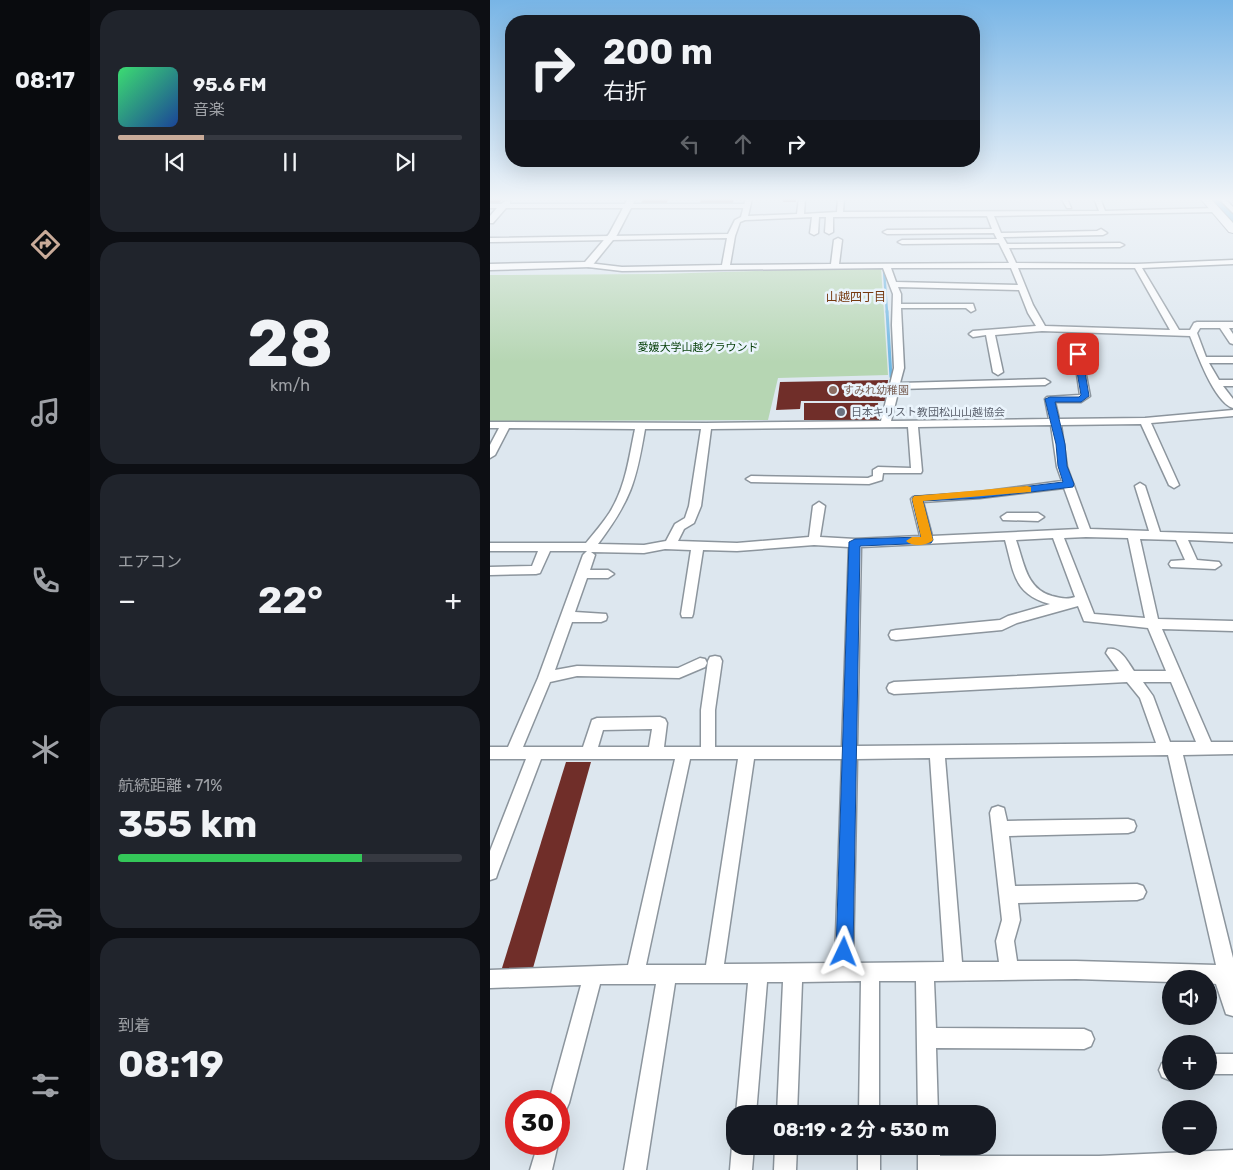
<!DOCTYPE html>
<html lang="ja">
<meta charset="utf-8">
<style>
body{margin:0;font-family:Rubik,"Noto Sans JP",sans-serif;background:#20242c;color:#f1f3f6;height:100vh;display:flex;flex-direction:column;font-size:19px;white-space:nowrap}
*{box-sizing:border-box;margin:0}
p{font-size:16px;color:#9ea1a6}
.icon{flex:none;width:28px;height:28px;fill:none;stroke:currentColor;stroke-width:2;stroke-linecap:round;stroke-linejoin:round}
.map{position:relative;flex:1;overflow:hidden}
.drawer{display:flex;flex-direction:column;gap:10px;padding:10px;background:#0d0f14;width:400px}
.drawer>*{flex:none}
.banner{position:absolute;left:15px;top:15px;width:475px;height:152px;border-radius:20px;box-shadow:0 5px 20px #0002;background:#171b24;color:#f1f3f6;overflow:hidden}
.tools{position:absolute;left:672px;top:970px;display:grid;gap:10px}
.tools a{display:grid;place-items:center;width:55px;height:55px;border-radius:50%;background:#171b24;box-shadow:0 5px 20px #0002;font-size:25px}
.speed{position:absolute;left:15px;top:1090px;display:flex;gap:10px;font-size:25px;font-weight:700;text-align:center}
.speed>*{display:grid;place-content:center;width:65px;height:65px;border-radius:50%;background:#171b24;box-shadow:0 5px 20px #0002;line-height:1}
.speed .limit{border:8px solid #d22;background:#fff;color:#111}
.pin{position:absolute;display:grid;place-items:center;width:42px;height:42px;color:#fff;margin:-21px;border-radius:10px;box-shadow:0 2px 8px #0006}
.me{position:absolute;width:55px;margin:-28px;rotate:2deg;stroke-linejoin:round;filter:drop-shadow(0 0 4px #0008)}
.turn{display:flex;align-items:center;gap:18px;height:105px;padding:0 15px;font-size:22px}
.turn .icon{width:65px;height:65px;stroke-width:2.5}
.turn b{display:block;font-size:35px;line-height:42px}
.lanes{display:flex;align-items:center;height:48px;padding:0 15px;background:#0003;justify-content:center;gap:25px;direction:ltr}
.lanes .off{opacity:.35}
.big{font-size:38px;font-weight:700;line-height:1.1}
.drawer .card{flex:1;display:flex;flex-direction:column;justify-content:center;gap:8px;min-width:0;padding:0 18px;border-radius:20px;background:#20242c}
.drawer .dial{align-items:center;gap:0}
.dial b{font-size:65px;line-height:1}
.song{display:flex;align-items:center;gap:15px}
.cover{width:60px;height:60px;border-radius:8px;background:linear-gradient(135deg,hsl(140 70% 55%),hsl(220 70% 35%))}
.played{height:5px;border-radius:2px;background:linear-gradient(90deg,#c9ab99 25%,#363941 25%)}
.keys{display:flex;justify-content:space-around;direction:ltr}
.heat{display:flex;justify-content:space-between;align-items:center;font-size:28px;direction:ltr}
.charge{height:8px;border-radius:4px;background:linear-gradient(90deg,#34c759 71%,#363941 0)}
.trip{position:absolute;left:236px;top:1105px;width:270px;height:50px;border-radius:20px;background:#171b24;box-shadow:0 5px 20px #0002;font-weight:700;line-height:50px;text-align:center}
main{display:flex;flex:1;min-height:0}
.tabs{display:flex;flex-direction:column;width:90px;justify-content:space-around;align-items:center;background:#090b0e;color:#9ea1a6}
.tabs .icon{width:35px;height:35px}
.tabs .on{color:#c9ab99}
.tabs b{font-size:22px;color:#f1f3f6}
.map>svg:first-child{display:block}
.green{fill:#b6d6b3}
.lines{fill:none;stroke-linecap:round;stroke-linejoin:round}
.stream-far1{stroke:#70b7e2;stroke-width:2.5}
.stream{stroke:#70b7e2;stroke-width:3}
.river{fill:#70b7e2;fill-rule:evenodd}
.building{fill:#702e29}
.minor-casing{stroke:#8c959d;stroke-width:3}
.tertiary-casing{stroke:#8c959d;stroke-width:3}
.trunk-casing{stroke:#8c959d;stroke-width:2}
.minor{fill:#fff;fill-rule:evenodd}
.tertiary{fill:#fff;fill-rule:evenodd}
.trunk{fill:#fff;fill-rule:evenodd}
.route{fill:#1a73e8;stroke:#114b97}
.slow{fill:#f59e0b}
.education-dot{fill:#8d6e63;stroke:#eaf4fc;stroke-width:2}
.worship-dot{fill:#6b7280;stroke:#eaf4fc;stroke-width:2}
.labels{text-anchor:middle;dominant-baseline:central;stroke-width:5;stroke-linejoin:round;paint-order:stroke}
.far-park-label{font-size:11px;fill:#033c05;stroke:#eaf4fc}
.far-education-label{font-size:11px;fill:#785e54;stroke:#eaf4fc;text-anchor:start}
.far-worship-label{font-size:11px;fill:#5b616d;stroke:#eaf4fc;text-anchor:start}
.far-neighbourhood-label{font-size:12px;fill:#76390f;stroke:#eaf4fc}
</style>
<main>
<nav class="tabs">
<b>08:17</b>
<svg class="icon on" aria-label="directions" viewBox="0 0 24 24"><path d="M12 3l9 9-9 9-9-9zM9 14v-3h6M13 9l2 2-2 2"/></svg>
<svg class="icon" aria-label="music" viewBox="0 0 24 24"><path d="M9 18V5l10-2v13"/><circle cx="6" cy="18" r="3"/><circle cx="16" cy="16" r="3"/></svg>
<svg class="icon" aria-label="phone" viewBox="0 0 24 24"><path d="M5 4h4l2 5-3 2q2 4 5 5l2-3 5 2v4C11 20 4 13 5 4z"/></svg>
<svg class="icon" aria-label="climate" viewBox="0 0 24 24"><path d="M12 3v18M4 7l16 10M4 17L20 7"/></svg>
<svg class="icon" aria-label="car" viewBox="0 0 24 24"><path d="M5 17H2v-5l4-1 3-4h7l3 4 3 1v5h-3M9 17h6M6 11h13"/><circle cx="7" cy="17" r="2"/><circle cx="17" cy="17" r="2"/></svg>
<svg class="icon" aria-label="filters" viewBox="0 0 24 24"><path d="M4 7h16M4 17h16"/><circle cx="9" cy="7" r="2"/><circle cx="15" cy="17" r="2"/></svg>
</nav>
<section class="drawer">
<div class="card">
<div class="song"><i class="cover"></i><div><b>95.6 FM</b><p>音楽</p></div></div>
<div class="played"></div>
<div class="keys"><svg class="icon" aria-label="previous" viewBox="0 0 24 24"><path d="M18 5L8 12l10 7zM5 5v14"/></svg><svg class="icon" aria-label="pause" viewBox="0 0 24 24"><path d="M8 5v14M16 5v14"/></svg><svg class="icon" aria-label="next" viewBox="0 0 24 24"><path d="M6 5l10 7-10 7zM19 5v14"/></svg></div>
</div>
<div class="card dial"><b>28</b><p>km/h</p></div>
<div class="card"><p>エアコン</p>
<div class="heat"><a>−</a><b class="big">22°</b><a>+</a></div>
</div>
<div class="card"><p>航続距離 · 71%</p><b class="big">355 km</b><div class="charge"></div></div>
<div class="card"><p>到着</p><b class="big">08:19</b></div>
</section>
<div class="map">
<svg width="743" height="1170" viewBox="0 0 743 1170">
<rect width="100%" height="100%" fill="#dde7ef"/>
<path class="green" d="M 391,267 L 398,375 L 288,378 L 278,420 L 0,421 L 0,275 L 169,274 Z"/>
<g class="lines">
<path class="stream-far1" d="M 394,270 L 397,313"/>
<path class="stream" d="M 397,311 L 401,377"/>
<path class="river" d="M 717,198 L 731,198 L 743,210 L 743,222 L 738,221 Z"/>
</g>
<g class="building">
<path d="M 0,198 L 14,198 L 9,203 L 0,203 Z"/>
<path d="M 154,198 L 179,198 L 176,204 L 150,205 Z"/>
<path d="M 211,198 L 244,198 L 243,203 L 236,205 L 211,205 L 212,203 L 210,203 Z"/>
<rect x="293" y="198" width="13" height="4"/>
<path d="M 398,380 L 396,401 L 311,401 L 310,409 L 286,410 L 290,382 Z"/>
<path d="M 314,403 L 388,403 L 389,420 L 314,420 Z"/>
<path d="M 76,762 L 101,762 L 43,968 L 12,968 Z"/>
</g>
<g class="lines">
<defs>
<g id="minor">
<path d="M 256,198 L 262,198 L 258,216 L 307,214 L 309,198 L 315,198 L 314,214 L 347,212 L 348,198 L 354,198 L 353,212 L 609,211 L 604,198 L 610,198 L 615,211 L 726,208 L 729,210 L 726,212 L 504,216 L 511,233 L 607,231 L 611,229 L 617,233 L 613,235 L 513,237 L 517,244 L 630,243 L 634,245 L 630,247 L 519,248 L 526,263 L 647,264 L 743,260 L 743,264 L 652,268 L 689,330 L 700,330 L 704,323 L 707,322 L 743,322 L 743,328 L 739,328 L 743,334 L 743,344 L 740,343 L 730,328 L 710,328 L 707,333 L 716,357 L 743,357 L 743,363 L 719,363 L 729,380 L 743,380 L 743,386 L 733,386 L 743,399 L 743,408 C 724,402 707,353 700,336 L 552,331 L 505,335 L 513,372 L 508,375 L 503,372 L 496,335 L 483,337 L 479,334 L 483,331 L 546,326 L 538,313 L 529,290 L 408,287 L 411,294 L 411,304 L 483,304 L 485,310 L 481,312 L 476,308 L 411,308 L 414,368 L 410,383 L 555,379 L 560,382 L 555,385 L 409,389 L 401,421 L 559,419 L 555,399 L 557,397 L 590,395 L 584,354 L 588,351 L 592,354 L 600,396 L 591,402 L 565,402 L 569,419 L 655,418 L 743,410 L 743,416 L 661,423 L 689,485 L 684,488 L 679,485 L 651,424 L 571,425 L 577,467 L 600,529 L 659,531 L 645,486 L 650,483 L 655,486 L 670,532 L 743,534 L 743,542 L 698,540 L 707,560 L 729,562 L 731,565 L 725,569 L 681,567 L 679,564 L 681,561 L 695,560 L 686,540 L 650,539 L 668,619 L 743,621 L 743,631 L 672,629 L 721,742 L 743,742 L 743,754 L 693,755 L 743,958 L 743,1016 L 736,1014 L 726,984 L 719,983 L 719,979 L 681,979 L 681,982 L 586,979 L 444,981 L 446,1028 L 594,1029 L 601,1032 L 604,1039 L 601,1046 L 594,1049 L 446,1048 L 448,1114 L 428,1114 L 426,981 L 389,981 L 389,1114 L 369,1114 L 371,981 L 312,982 L 307,1114 L 287,1114 L 293,982 L 277,982 L 266,1114 L 246,1114 L 258,983 L 185,983 L 156,1170 L 134,1170 L 166,984 L 110,984 L 79,1103 L 76,1110 L 69,1113 L 69,1101 L 59,1101 L 91,985 L 0,988 L 0,970 L 138,965 L 185,759 L 51,759 L 8,872 L 6,878 L 0,880 L 0,851 L 36,759 L 0,759 L 0,747 L 18,747 L 48,678 L 93,555 L 97,551 L 60,551 L 50,573 L 46,574 L 0,575 L 0,567 L 42,566 L 48,551 L 0,551 L 0,543 L 96,543 C 104,533 113,523 120,512 C 136,486 139,457 145,429 L 19,428 L 5,455 L 0,458 L 0,445 L 9,428 L 0,428 L 0,422 L 216,423 L 391,421 L 404,368 L 402,325 L 403,294 L 393,268 L 132,271 L 98,267 L 94,265 L 98,263 L 132,267 L 232,265 L 237,238 L 0,242 L 0,238 L 238,234 L 245,220 L 251,217 ZM 497,216 L 502,229 L 397,230 L 393,232 L 397,234 L 504,233 L 507,239 L 412,240 L 408,242 L 412,244 L 509,243 L 519,263 L 349,264 L 352,240 L 348,238 L 344,240 L 341,264 L 240,265 L 245,236 L 250,222 L 255,220 L 322,217 L 320,233 L 324,235 L 328,233 L 329,217 L 336,217 L 335,232 L 339,234 L 343,232 L 343,217 ZM 401,268 L 521,268 L 528,285 L 406,282 ZM 528,268 L 645,268 L 680,330 L 555,326 L 543,305 ZM 561,425 L 567,467 L 572,481 L 490,492 L 423,497 L 421,499 L 430,536 L 365,539 L 330,537 L 335,506 L 329,502 L 323,506 L 319,537 L 247,543 L 188,541 L 194,529 L 204,523 L 211,506 L 221,429 L 418,427 L 421,468 L 388,467 L 383,470 L 383,476 L 378,478 L 261,476 L 256,479 L 261,482 L 379,484 L 392,480 L 393,473 L 431,473 L 432,471 L 428,427 ZM 155,429 L 211,429 L 199,506 L 195,518 L 185,524 L 176,541 L 154,545 L 108,544 C 141,500 146,482 155,429 ZM 574,488 L 589,529 L 442,536 L 433,502 L 490,498 ZM 596,537 L 638,538 L 655,618 L 604,614 L 574,538 ZM 563,538 L 585,597 C 576,600 571,598 562,596 C 536,589 534,562 526,540 ZM 515,540 C 524,572 523,594 560,604 L 518,616 L 510,620 L 406,630 L 401,631 L 399,635 L 401,639 L 406,640 L 512,630 L 527,623 L 588,606 L 594,621 L 658,628 L 676,671 L 644,671 C 638,662 630,646 618,649 L 616,653 L 629,671 L 404,682 L 399,684 L 397,688 L 399,692 L 404,694 L 637,682 L 650,698 L 666,743 L 367,746 L 371,547 ZM 324,545 L 359,547 L 352,747 L 225,747 L 225,710 L 232,661 L 230,657 L 225,656 L 220,657 L 218,661 L 211,710 L 211,747 L 174,747 L 177,723 L 175,719 L 170,717 L 107,718 L 102,720 L 93,747 L 33,747 L 60,682 L 87,676 L 189,678 L 215,667 L 217,663 L 215,659 L 210,658 L 188,668 L 87,666 L 65,670 L 82,622 L 111,622 L 116,620 L 117,617 L 116,614 L 85,612 L 97,578 L 118,578 L 124,574 L 118,570 L 100,570 L 105,555 L 101,552 L 154,553 L 175,549 L 201,550 L 191,614 L 192,617 L 202,617 L 203,614 L 213,550 L 247,551 ZM 653,682 L 681,682 L 706,742 L 680,742 L 663,696 ZM 162,729 L 159,747 L 108,747 L 113,730 ZM 678,755 L 726,965 L 586,961 L 527,961 L 524,941 L 530,920 L 528,903 L 647,900 L 653,898 L 656,892 L 653,886 L 647,884 L 525,886 L 519,836 L 638,833 L 644,831 L 646,826 L 644,821 L 638,819 L 517,821 L 514,808 L 508,806 L 502,808 L 500,813 L 512,920 L 506,941 L 509,962 L 472,962 L 455,758 ZM 440,758 L 454,962 L 363,963 L 367,759 ZM 200,759 L 248,759 L 216,965 L 156,965 ZM 264,759 L 352,759 L 345,963 L 234,964 Z"/>
<path d="M 571,198 L 577,198 L 581,208 L 577,208 Z"/>
<path d="M 728,198 L 734,198 L 743,207 L 743,213 Z"/>
<path d="M 517,513 L 548,513 L 554,517 L 548,521 L 513,520 L 511,517 Z"/>
<rect x="719" y="1054" width="24" height="20"/>
<path d="M 681,1059 L 681,1079 L 679,1080 L 672,1077 L 669,1070 L 672,1063 Z"/>
<path d="M 245,1140 L 245,1146 L 264,1146 L 262,1170 L 240,1170 L 242,1146 Z"/>
<path d="M 48,1144 L 68,1144 L 62,1170 L 40,1170 Z"/>
<path d="M 285,1146 L 307,1146 L 306,1170 L 284,1170 Z"/>
<rect x="368" y="1146" width="22" height="24"/>
<path d="M 428,1146 L 450,1146 L 450,1156 L 609,1156 L 743,1150 L 743,1170 L 428,1170 Z"/>
</g>
<path id="tertiary" d="M 138,198 L 146,198 L 143,204 L 256,204 L 260,206 L 256,208 L 141,208 L 127,235 L 101,267 L 0,270 L 0,264 L 95,262 L 119,234 L 133,208 L 16,208 L 3,223 L 0,223 L 0,216 L 7,208 L 0,208 L 0,204 L 11,204 L 17,200 L 20,200 L 20,204 L 135,204 Z"/>
<path id="trunk" d="M 710,198 L 720,198 L 743,223 L 743,233 L 739,232 Z"/>
</defs>
<use href="#minor" class="minor-casing"/>
<use href="#tertiary" class="tertiary-casing"/>
<use href="#trunk" class="trunk-casing"/>
<use href="#minor" class="minor"/>
<use href="#tertiary" class="tertiary"/>
<use href="#trunk" class="trunk"/>
</g>
<linearGradient id="sky" x2="0" y2="1"><stop stop-color="#78b5e6"/><stop offset="0.55" stop-color="#f0f4f8"/><stop offset="1" stop-color="#f0f4f8" stop-opacity="0"/></linearGradient>
<rect width="743" height="362" fill="url(#sky)"/>
<path class="route" d="M 588,351 L 592,354 L 599,396 L 591,402 L 565,402 L 575,444 L 577,466 L 584,484 L 583,487 L 490,498 L 433,501 L 443,540 L 441,543 L 370,546 L 363,952 L 360,958 L 354,960 L 348,958 L 346,952 L 359,542 L 365,539 L 431,537 L 422,499 L 424,496 L 490,492 L 573,482 L 568,466 L 566,444 L 555,399 L 560,397 L 589,397 L 591,395 L 584,354 Z"/>
<path class="slow" d="M 537,486 L 541,487 L 541,492 L 433,501 L 443,540 C 437,546 422,547 416,541 L 422,537 L 431,537 L 422,499 L 424,496 Z"/>
<circle class="education-dot" cx="343" cy="390" r="5"/>
<circle class="worship-dot" cx="351" cy="412" r="5"/>
<g class="labels">
<g class="far-park-label">
<text x="208" y="347">愛媛大学山越グラウンド</text>
</g>
<g class="far-education-label">
<text x="353" y="390">すみれ幼稚園</text>
</g>
<g class="far-worship-label">
<text x="361" y="412">日本キリスト教団松山山越協会</text>
</g>
<g class="far-neighbourhood-label">
<text x="366" y="297">山越四丁目</text>
</g>
</g>
</svg>
<div class="tools">
<a><svg class="icon" aria-label="sound" viewBox="0 0 24 24"><path d="M4 9h4l5-4v14l-5-4H4zM17 9q2 3 0 6"/></svg></a>
<a>+</a>
<a>−</a>
</div>
<div class="speed"><div class="limit">30</div></div>
<div class="pin" style="left:588px;top:354px;background:#d93025"><svg class="icon" aria-label="arrive" viewBox="0 0 24 24"><path d="M6 21V4h12l-3 4 3 4H6"/></svg></div>
<svg class="me" style="left:354px;top:952px" viewBox="-20 -20 40 40"><path d="M0-17L14 15 0 8-14 15z" fill="#1a73e8" stroke="#fff" stroke-width="4"/></svg>
<div class="trip">08:19 · 2 分 · 530 m</div>
<div class="banner">
<div class="turn"><svg class="icon" aria-label="right" viewBox="0 0 24 24"><path d="M7 20v-9h11M14 6l5 5-5 5"/></svg><div><b>200 m</b>右折</div></div>
<div class="lanes"><svg class="icon off" aria-label="left" viewBox="0 0 24 24"><path d="M17 20v-9H6M10 6l-5 5 5 5"/></svg><svg class="icon off" aria-label="ahead" viewBox="0 0 24 24"><path d="M12 20V5M6 11l6-6 6 6"/></svg><svg class="icon" aria-label="right" viewBox="0 0 24 24"><path d="M7 20v-9h11M14 6l5 5-5 5"/></svg></div>
</div>
</div>
</main>
